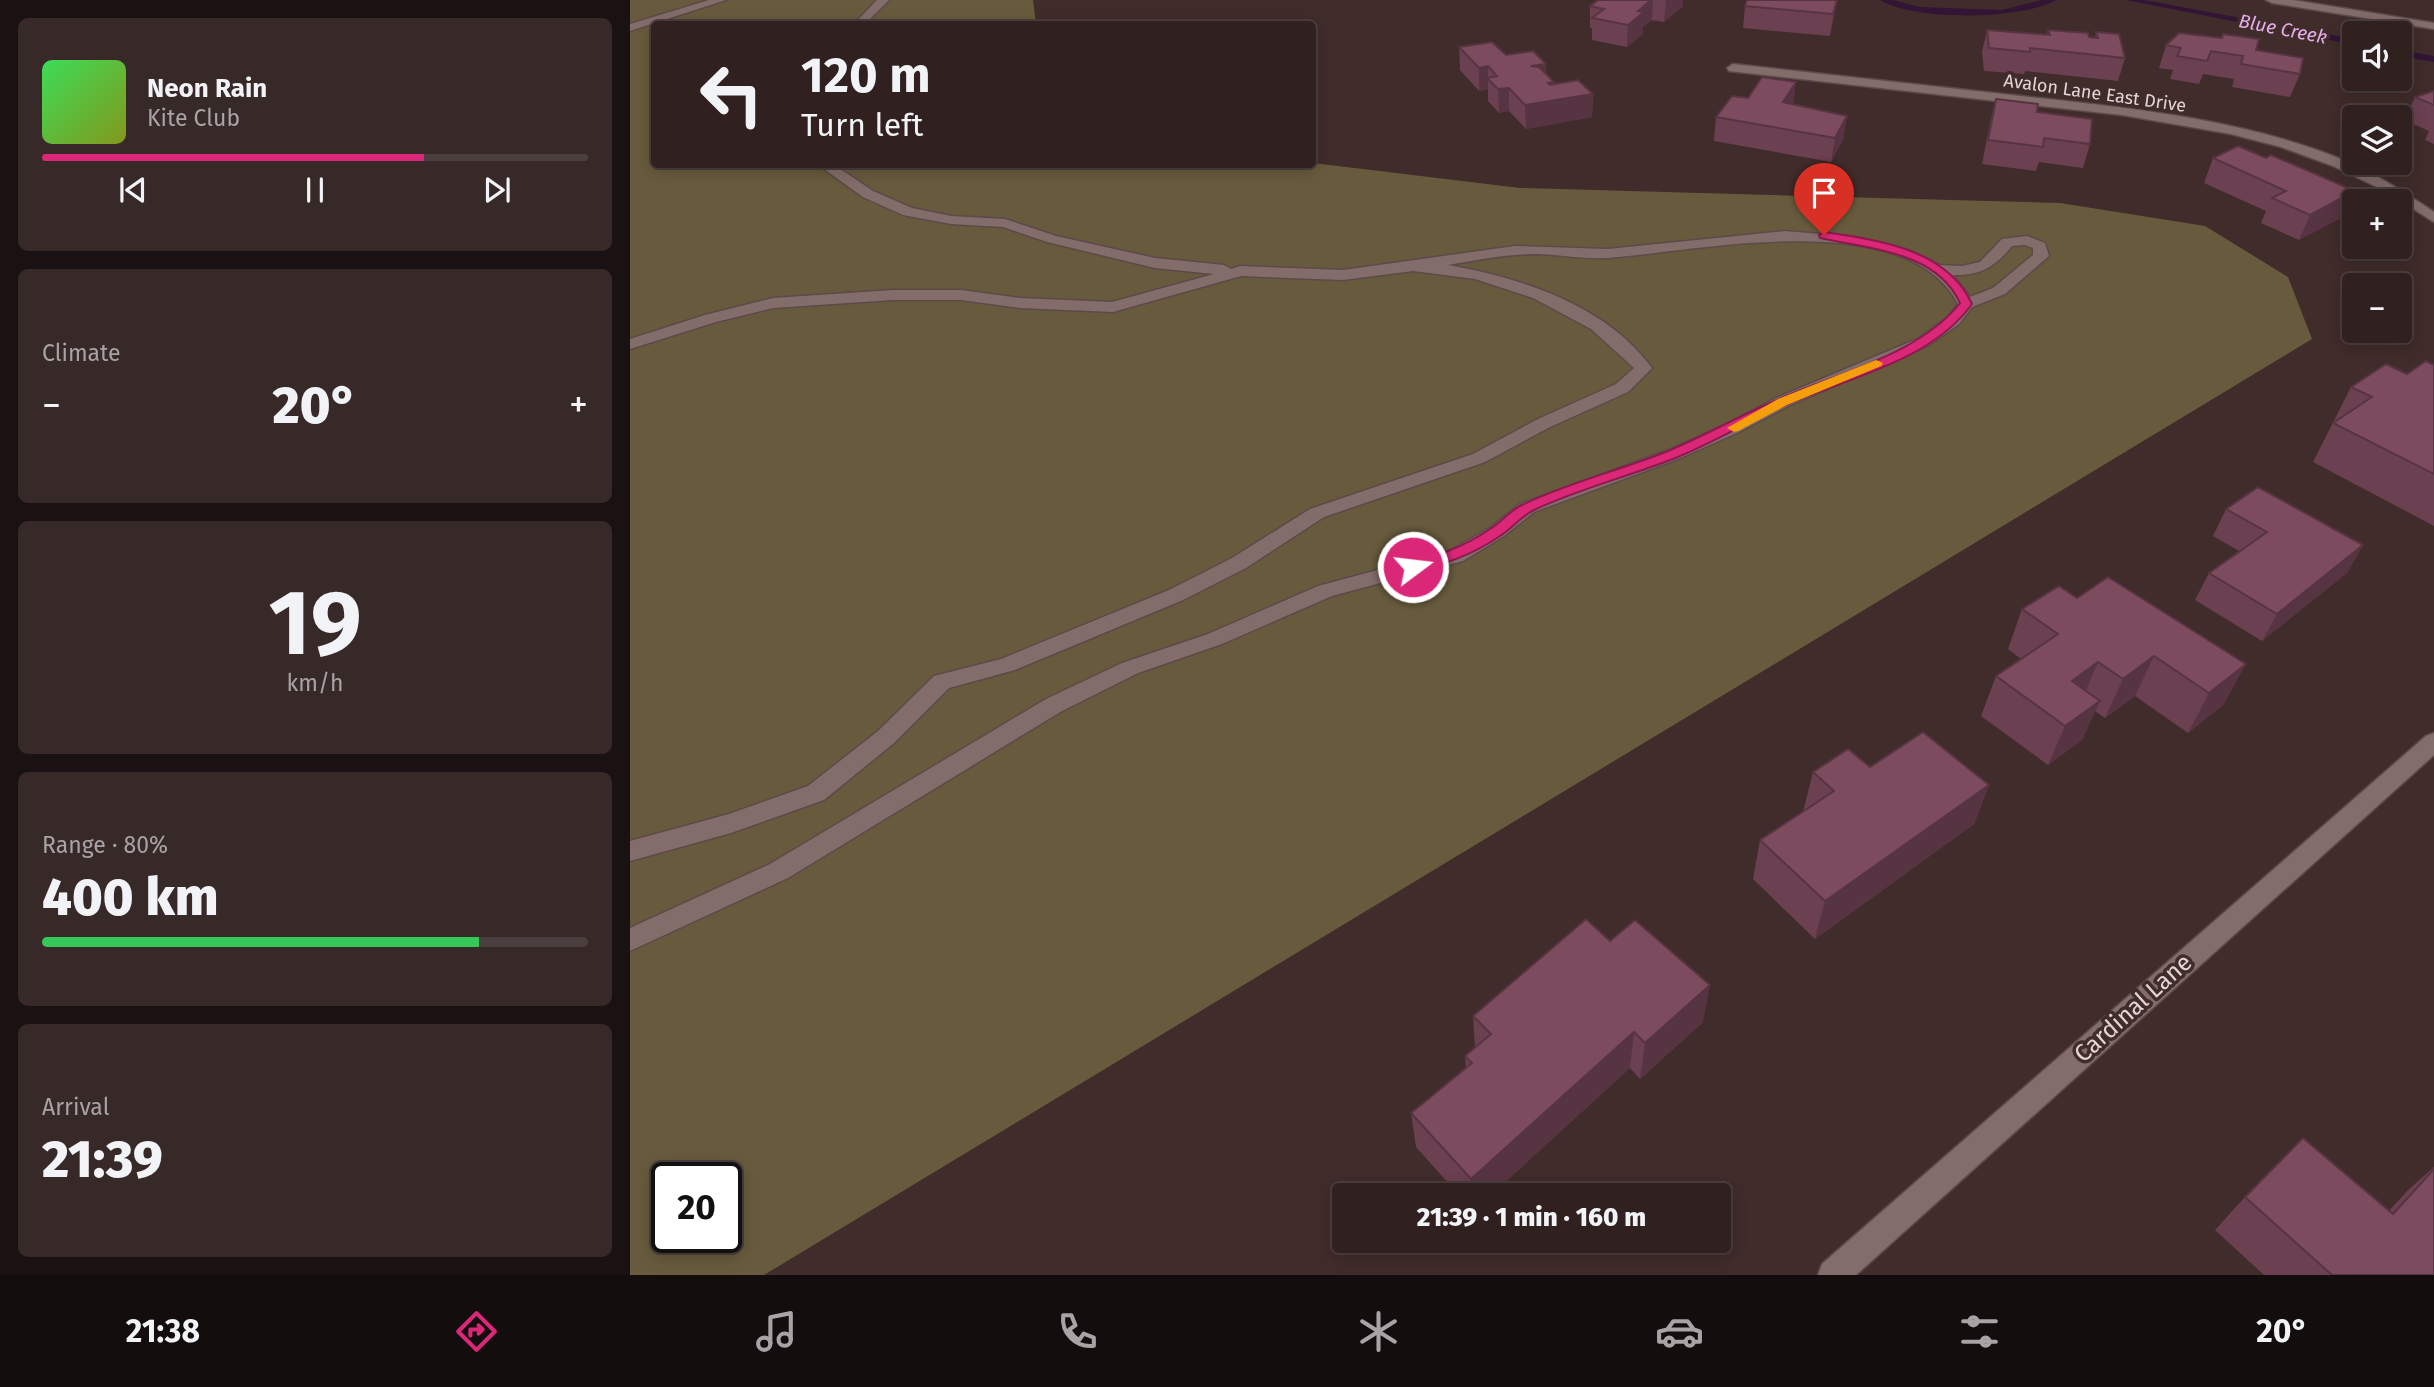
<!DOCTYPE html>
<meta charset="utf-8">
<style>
body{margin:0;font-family:"Fira Sans",sans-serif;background:#382929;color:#f1f3f6;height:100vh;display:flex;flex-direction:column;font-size:26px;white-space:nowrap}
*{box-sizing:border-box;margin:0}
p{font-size:23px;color:#a8a3a5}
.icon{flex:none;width:38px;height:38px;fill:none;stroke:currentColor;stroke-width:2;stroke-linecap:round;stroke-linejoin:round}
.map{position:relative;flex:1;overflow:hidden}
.sheet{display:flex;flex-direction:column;gap:18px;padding:18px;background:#1a1212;width:630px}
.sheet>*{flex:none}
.guide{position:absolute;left:21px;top:21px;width:665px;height:147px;border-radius:7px;box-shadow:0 4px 18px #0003,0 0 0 2px #4b3e3e;background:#302120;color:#f1f3f6;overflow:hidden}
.fabs{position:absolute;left:1712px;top:21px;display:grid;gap:14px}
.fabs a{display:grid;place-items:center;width:70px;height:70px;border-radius:7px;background:#302120;box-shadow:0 4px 18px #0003,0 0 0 2px #4b3e3e;font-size:35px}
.speed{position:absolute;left:21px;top:1162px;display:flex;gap:14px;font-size:35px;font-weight:700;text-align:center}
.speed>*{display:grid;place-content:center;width:91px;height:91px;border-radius:50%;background:#302120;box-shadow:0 4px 18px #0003,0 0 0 2px #4b3e3e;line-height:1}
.speed .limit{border:4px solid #111;border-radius:10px;background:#fff;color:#111}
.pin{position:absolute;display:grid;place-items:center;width:60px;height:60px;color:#fff;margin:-72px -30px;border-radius:50% 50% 50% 0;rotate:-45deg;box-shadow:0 0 7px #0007}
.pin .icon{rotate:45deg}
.me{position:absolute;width:77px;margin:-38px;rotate:75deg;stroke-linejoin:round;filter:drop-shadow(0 0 5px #0008)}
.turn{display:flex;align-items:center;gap:24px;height:147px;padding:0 35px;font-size:32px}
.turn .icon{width:91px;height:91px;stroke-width:2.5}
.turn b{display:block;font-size:49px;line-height:60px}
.big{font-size:52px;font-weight:800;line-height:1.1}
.sheet .card{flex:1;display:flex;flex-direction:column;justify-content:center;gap:10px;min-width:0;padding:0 24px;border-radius:10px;background:#382929}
.sheet .dial{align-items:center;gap:0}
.dial b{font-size:91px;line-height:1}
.song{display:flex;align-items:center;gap:21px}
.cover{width:84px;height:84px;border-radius:10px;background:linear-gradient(135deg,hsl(130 70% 55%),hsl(70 70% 35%))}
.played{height:7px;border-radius:4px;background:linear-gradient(90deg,#db2777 70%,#4b3e3e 70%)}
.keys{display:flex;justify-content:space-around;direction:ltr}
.heat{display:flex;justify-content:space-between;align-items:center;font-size:38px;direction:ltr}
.charge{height:10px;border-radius:5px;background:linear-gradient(90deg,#34c759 80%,#4b3e3e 0)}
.trip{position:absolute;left:702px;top:1183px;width:399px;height:70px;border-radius:7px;background:#302120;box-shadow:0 4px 18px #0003,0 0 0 2px #4b3e3e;font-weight:800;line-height:70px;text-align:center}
.dock{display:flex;height:112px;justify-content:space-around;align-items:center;background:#130d0d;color:#a8a3a5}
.dock .icon{width:49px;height:49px}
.dock .on{color:#db2777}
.dock b{font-size:32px;color:#f1f3f6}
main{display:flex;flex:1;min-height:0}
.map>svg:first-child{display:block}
.green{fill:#685b3d;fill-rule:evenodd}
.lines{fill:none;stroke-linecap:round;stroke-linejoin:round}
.stream{fill:#321435;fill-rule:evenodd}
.minor-casing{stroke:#5b4a49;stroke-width:3}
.minor{fill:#836d6a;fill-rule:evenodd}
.wall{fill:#6b4051}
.shaded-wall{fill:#573442}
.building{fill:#7c4b5e;stroke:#573442;stroke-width:2}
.route{fill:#db2777;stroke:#8e194d;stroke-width:2}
.slow{fill:#f59e0b}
.labels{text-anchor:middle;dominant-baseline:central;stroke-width:7;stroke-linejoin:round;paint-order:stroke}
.far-street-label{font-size:18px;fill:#e2d5d4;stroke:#402c2a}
.far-water-label{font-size:19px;font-style:italic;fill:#e4ade8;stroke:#402c2a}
.near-street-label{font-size:24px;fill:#e2d5d4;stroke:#402c2a}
</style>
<main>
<section class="sheet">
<div class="card">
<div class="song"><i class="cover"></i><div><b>Neon Rain</b><p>Kite Club</p></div></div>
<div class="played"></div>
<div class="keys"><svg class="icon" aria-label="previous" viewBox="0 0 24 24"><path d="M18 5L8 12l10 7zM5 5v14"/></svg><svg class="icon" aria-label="pause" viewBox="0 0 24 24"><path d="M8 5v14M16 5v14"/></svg><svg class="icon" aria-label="next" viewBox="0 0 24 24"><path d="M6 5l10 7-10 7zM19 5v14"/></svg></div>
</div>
<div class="card"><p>Climate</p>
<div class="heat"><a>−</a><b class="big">20°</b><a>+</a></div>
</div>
<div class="card dial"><b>19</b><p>km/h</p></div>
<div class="card"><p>Range · 80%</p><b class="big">400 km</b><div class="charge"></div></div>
<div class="card"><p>Arrival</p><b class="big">21:39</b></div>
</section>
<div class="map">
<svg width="1804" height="1275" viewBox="0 0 1804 1275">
<rect width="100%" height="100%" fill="#402c2a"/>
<path class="green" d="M 0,0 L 403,0 L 406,24 L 24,24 L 24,164 L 683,163 L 890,188 L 1430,203 L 1575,226 L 1658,277 L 1682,339 L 134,1275 L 0,1275 ZM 37,1178 L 96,1178 L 96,1237 L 37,1237 Z"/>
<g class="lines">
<g class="stream">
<path d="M 1250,0 L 1263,0 L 1290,7 L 1372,10 L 1412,0 L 1426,0 C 1391,20 1285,21 1250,0 Z"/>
<path d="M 1496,0 L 1514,0 L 1724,39 L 1724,45 Z"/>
<path d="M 1769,50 L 1804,56 L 1804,62 L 1769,56 Z"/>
</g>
<defs>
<g id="minor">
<path d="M 79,0 L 96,0 L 0,31 L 0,24 Z"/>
<path d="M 247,0 L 259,0 L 235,24 L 224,24 Z"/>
<path d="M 1636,0 L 1663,0 L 1804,23 L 1804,29 L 1642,3 Z"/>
<path d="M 1103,64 C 1193,74 1283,84 1373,94 C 1487,107 1604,116 1711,159 C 1745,173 1774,192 1804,212 L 1804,222 L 1753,190 L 1703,166 L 1651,147 L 1601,134 L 1492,115 L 1099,71 L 1097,68 Z"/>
<path d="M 187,164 L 203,164 L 243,191 L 282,208 L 321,216 L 375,219 L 426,236 L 525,258 L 594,265 L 601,269 L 610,266 L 713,270 L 885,246 L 978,249 L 1155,231 L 1226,237 L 1279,250 L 1310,265 L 1332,266 L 1350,262 L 1372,239 L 1397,236 L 1415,243 L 1419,256 L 1375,294 L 1342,307 L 1329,324 L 1299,345 L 1158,406 L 1109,432 L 1048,459 L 904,512 L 874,536 L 833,561 L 702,596 L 592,644 L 508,673 L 432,711 L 158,878 L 0,951 L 0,928 L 140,864 L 416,699 L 492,663 L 578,634 L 688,586 L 819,551 L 860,528 L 890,504 L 1036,451 L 1097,424 L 1146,398 L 1287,339 L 1317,318 L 1328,304 C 1276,204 1066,252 977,258 C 954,259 931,255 908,254 C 877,254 847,260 818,265 C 892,278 976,305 1022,368 L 998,392 L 920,427 L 855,462 L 694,517 L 616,568 L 553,600 L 385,670 L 319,688 L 264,743 L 194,800 L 101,833 L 0,861 L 0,841 L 99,814 L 178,786 L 248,731 L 304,676 L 371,659 L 539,590 L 602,558 L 680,509 L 843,454 L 908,419 L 986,384 L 1004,368 L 961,329 L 903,298 L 845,279 L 783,271 L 713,280 L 611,276 L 483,312 L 390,308 L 331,300 L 263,300 L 143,308 L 86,322 L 0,349 L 0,339 L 75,315 L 143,298 L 263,290 L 331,290 L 390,298 L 482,302 L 584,274 L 525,268 L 417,242 L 373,227 L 321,224 L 273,215 L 233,197 ZM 1395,245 L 1403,248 L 1403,255 L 1363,288 L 1340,297 L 1323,275 C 1350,276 1365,267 1382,246 Z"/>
<path d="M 1804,733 L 1804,755 L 1226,1275 L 1188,1275 L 1192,1264 L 1796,736 Z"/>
</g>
</defs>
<use href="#minor" class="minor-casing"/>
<use href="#minor" class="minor"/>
</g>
<g class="wall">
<path d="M 968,0 L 1053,0 L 1053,6 L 1034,22 L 1022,20 L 1013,27 L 1013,34 L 997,47 L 962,40 L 962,28 L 960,28 L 960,6 Z"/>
<path d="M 1207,0 L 1200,36 L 1113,28 L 1115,6 Z"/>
<path d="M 1357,30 L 1417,34 L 1418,30 L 1465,38 L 1466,32 L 1495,58 L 1488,81 L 1395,71 L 1394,74 L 1354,71 L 1352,52 Z"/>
<path d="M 1592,38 L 1626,50 L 1670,74 L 1660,97 L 1602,87 L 1604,79 L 1573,74 L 1569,84 L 1540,79 L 1543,70 L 1529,68 L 1536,45 Z"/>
<path d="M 829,47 L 916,64 L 916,74 L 924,84 L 963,94 L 962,117 L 896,129 L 879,111 L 869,113 L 858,101 L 858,89 L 849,91 L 830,70 Z"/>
<path d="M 1804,91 L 1804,144 L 1795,140 L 1799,131 L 1774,120 L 1785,97 Z"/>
<path d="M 1366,99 L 1407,112 L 1460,144 L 1453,168 L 1409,162 L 1406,171 L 1352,164 L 1360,123 Z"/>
<path d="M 1163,104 L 1217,116 L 1213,139 L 1201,162 L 1084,141 L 1086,117 Z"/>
<path d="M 1583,158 L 1725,191 L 1714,216 L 1669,240 L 1631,223 L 1636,211 L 1574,183 Z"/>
<path d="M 1804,365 L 1804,526 L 1683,462 L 1721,387 L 1777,374 Z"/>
<path d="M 1596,509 L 1733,545 L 1717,573 L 1632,641 L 1565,600 L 1579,573 L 1609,551 L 1583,536 Z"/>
<path d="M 1429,586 L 1594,704 L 1558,733 L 1505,696 L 1475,718 L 1465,711 L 1452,740 L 1418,765 L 1351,716 L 1366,676 L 1391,659 L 1378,649 L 1392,609 Z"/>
<path d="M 1240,767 L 1359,785 L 1344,824 L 1185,939 L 1123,879 L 1130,840 L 1173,812 L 1183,772 Z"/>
<path d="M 843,1016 L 1073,1022 L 1010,1079 L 1000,1068 L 861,1195 L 829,1195 L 786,1147 L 781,1113 L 836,1068 L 835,1056 L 845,1048 Z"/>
<path d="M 1804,1167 L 1804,1275 L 1634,1275 L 1585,1230 L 1615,1197 L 1759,1211 L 1778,1190 Z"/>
</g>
<g class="shaded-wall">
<path d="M 1021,0 L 1023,0 L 1022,20 L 1013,27 L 1013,34 L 997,47 L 998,25 L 1008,11 Z"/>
<path d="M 1036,0 L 1053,0 L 1053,6 L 1034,22 Z"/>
<path d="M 1207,0 L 1204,18 L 1200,36 L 1203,14 Z"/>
<path d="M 916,64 L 916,87 L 901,66 Z"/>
<path d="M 858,66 L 858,89 L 849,91 L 849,68 Z"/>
<path d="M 924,82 L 923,101 L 963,94 L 962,117 L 896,129 L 895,105 L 918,83 Z"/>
<path d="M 1166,82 L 1163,105 L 1153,102 Z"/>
<path d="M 879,88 L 879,111 L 869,113 L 868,89 Z"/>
<path d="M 1217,116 L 1213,139 L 1201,162 L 1205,138 Z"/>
<path d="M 1725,191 L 1714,216 L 1669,240 L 1680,215 Z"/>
<path d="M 1733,545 L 1717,573 L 1632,641 L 1647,614 Z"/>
<path d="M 1524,656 L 1505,696 L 1475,718 L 1493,679 Z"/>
<path d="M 1468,662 L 1451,702 L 1426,721 L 1442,681 Z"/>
<path d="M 1616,664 L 1594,704 L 1558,733 L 1579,693 Z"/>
<path d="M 1470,701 L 1452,740 L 1418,765 L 1435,726 Z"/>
<path d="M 1359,785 L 1344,824 L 1185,939 L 1195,901 Z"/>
<path d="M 1080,985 L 1073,1022 L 1010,1079 L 1015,1043 Z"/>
<path d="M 1004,1032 L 1000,1068 L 861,1195 L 842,1195 L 841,1179 Z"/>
</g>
<g class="building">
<path d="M 968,0 L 1021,0 L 1008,11 L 1014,12 L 998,25 L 962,18 L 974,9 L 960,6 Z"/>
<path d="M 1117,0 L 1207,0 L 1203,14 L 1115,6 Z"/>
<path d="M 1357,30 L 1420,35 L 1418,30 L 1458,33 L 1459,37 L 1468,38 L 1466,32 L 1489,34 L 1495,58 L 1400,48 L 1400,52 L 1359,48 Z"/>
<path d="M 1549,33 L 1592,38 L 1593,34 L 1629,39 L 1626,50 L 1673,58 L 1670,74 L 1611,64 L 1613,56 L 1581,51 L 1577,61 L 1547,56 L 1551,48 L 1536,45 Z"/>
<path d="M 862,42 L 876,55 L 903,51 L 916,64 L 901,66 L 909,67 L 924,82 L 918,83 L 920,85 L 948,80 L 963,94 L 895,105 L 879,88 L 868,89 L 857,78 L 867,76 L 858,66 L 849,68 L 829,47 Z"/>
<path d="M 1132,77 L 1166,82 L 1153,102 L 1217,116 L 1205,138 L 1086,117 L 1102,96 L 1118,98 Z"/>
<path d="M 1804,91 L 1804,105 L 1785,97 Z"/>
<path d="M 1366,99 L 1408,104 L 1407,112 L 1462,119 L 1460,144 L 1414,138 L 1413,147 L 1358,140 Z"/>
<path d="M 1608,146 L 1636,158 L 1641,155 L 1725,191 L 1680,215 L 1642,198 L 1656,191 L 1583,158 Z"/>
<path d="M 1796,361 L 1804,365 L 1804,474 L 1703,423 L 1742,397 L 1721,387 L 1756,364 L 1777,374 Z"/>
<path d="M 1628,487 L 1733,545 L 1647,614 L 1579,573 L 1637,532 L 1596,509 Z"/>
<path d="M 1478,577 L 1616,664 L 1579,693 L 1524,656 L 1493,679 L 1468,662 L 1442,681 L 1470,701 L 1435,726 L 1366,676 L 1428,634 L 1392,609 L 1429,586 L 1447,598 Z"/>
<path d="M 1293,732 L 1359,785 L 1195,901 L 1130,840 L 1204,791 L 1183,772 L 1218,749 L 1240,767 Z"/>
<path d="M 956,919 L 980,941 L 1005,920 L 1080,985 L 1015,1043 L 1004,1032 L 841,1179 L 781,1113 L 842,1063 L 835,1056 L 861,1034 L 843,1016 Z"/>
<path d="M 1673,1138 L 1763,1214 L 1804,1169 L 1804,1275 L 1702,1275 L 1615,1197 Z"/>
</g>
<path class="route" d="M 1194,232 C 1248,240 1317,249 1342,304 C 1301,361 1220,377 1158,404 C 1121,420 1086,441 1048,457 C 1001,476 950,488 904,510 C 891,516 882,529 870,536 C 841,556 816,563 783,572 L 777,571 L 775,567 L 777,564 C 809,555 832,548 860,529 C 872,522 881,509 894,504 C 940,482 991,470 1038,451 C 1076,435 1111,415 1149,399 C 1207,373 1289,355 1330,303 C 1306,251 1239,249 1190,238 L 1189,235 Z"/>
<path class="slow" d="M 1246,360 L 1253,363 L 1251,366 L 1157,405 L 1108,431 L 1104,432 L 1097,428 L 1148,399 Z"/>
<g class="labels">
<g class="far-street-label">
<text transform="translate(1465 93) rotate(8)">Avalon Lane East Drive</text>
</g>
<g class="far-water-label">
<text transform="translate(1653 29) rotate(11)">Blue Creek</text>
</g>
<g class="near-street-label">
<text transform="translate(1503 1008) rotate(-42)">Cardinal Lane</text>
</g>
</g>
</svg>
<div class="fabs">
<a><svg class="icon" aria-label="sound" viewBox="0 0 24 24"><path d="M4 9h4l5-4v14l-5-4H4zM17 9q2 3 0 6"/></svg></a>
<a><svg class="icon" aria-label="layers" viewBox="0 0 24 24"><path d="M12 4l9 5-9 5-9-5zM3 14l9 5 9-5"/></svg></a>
<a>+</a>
<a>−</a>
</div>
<div class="speed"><div class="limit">20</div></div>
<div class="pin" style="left:1194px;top:235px;background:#d93025"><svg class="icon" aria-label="arrive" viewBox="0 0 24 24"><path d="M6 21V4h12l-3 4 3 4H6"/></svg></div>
<svg class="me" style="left:783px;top:567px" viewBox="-20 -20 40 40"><circle r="17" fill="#db2777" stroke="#fff" stroke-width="3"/><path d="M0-11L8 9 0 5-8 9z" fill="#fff"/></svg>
<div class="trip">21:39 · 1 min · 160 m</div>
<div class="guide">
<div class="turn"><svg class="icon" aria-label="left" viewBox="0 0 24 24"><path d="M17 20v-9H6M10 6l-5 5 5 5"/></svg><div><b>120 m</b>Turn left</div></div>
</div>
</div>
</main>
<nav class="dock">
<b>21:38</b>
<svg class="icon on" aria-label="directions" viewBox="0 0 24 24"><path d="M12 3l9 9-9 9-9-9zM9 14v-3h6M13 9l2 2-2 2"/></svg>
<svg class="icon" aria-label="music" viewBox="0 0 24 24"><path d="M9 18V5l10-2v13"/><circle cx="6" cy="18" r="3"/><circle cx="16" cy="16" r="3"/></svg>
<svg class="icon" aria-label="phone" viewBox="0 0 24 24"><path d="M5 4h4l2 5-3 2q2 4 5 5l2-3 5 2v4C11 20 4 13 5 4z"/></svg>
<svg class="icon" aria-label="climate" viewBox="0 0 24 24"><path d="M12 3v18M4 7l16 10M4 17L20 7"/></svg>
<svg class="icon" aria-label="car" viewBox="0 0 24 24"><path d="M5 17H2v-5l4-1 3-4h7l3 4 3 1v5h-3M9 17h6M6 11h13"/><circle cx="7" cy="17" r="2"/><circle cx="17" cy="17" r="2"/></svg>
<svg class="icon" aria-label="filters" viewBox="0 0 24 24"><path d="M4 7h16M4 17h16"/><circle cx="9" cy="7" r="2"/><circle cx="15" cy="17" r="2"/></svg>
<b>20°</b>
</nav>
